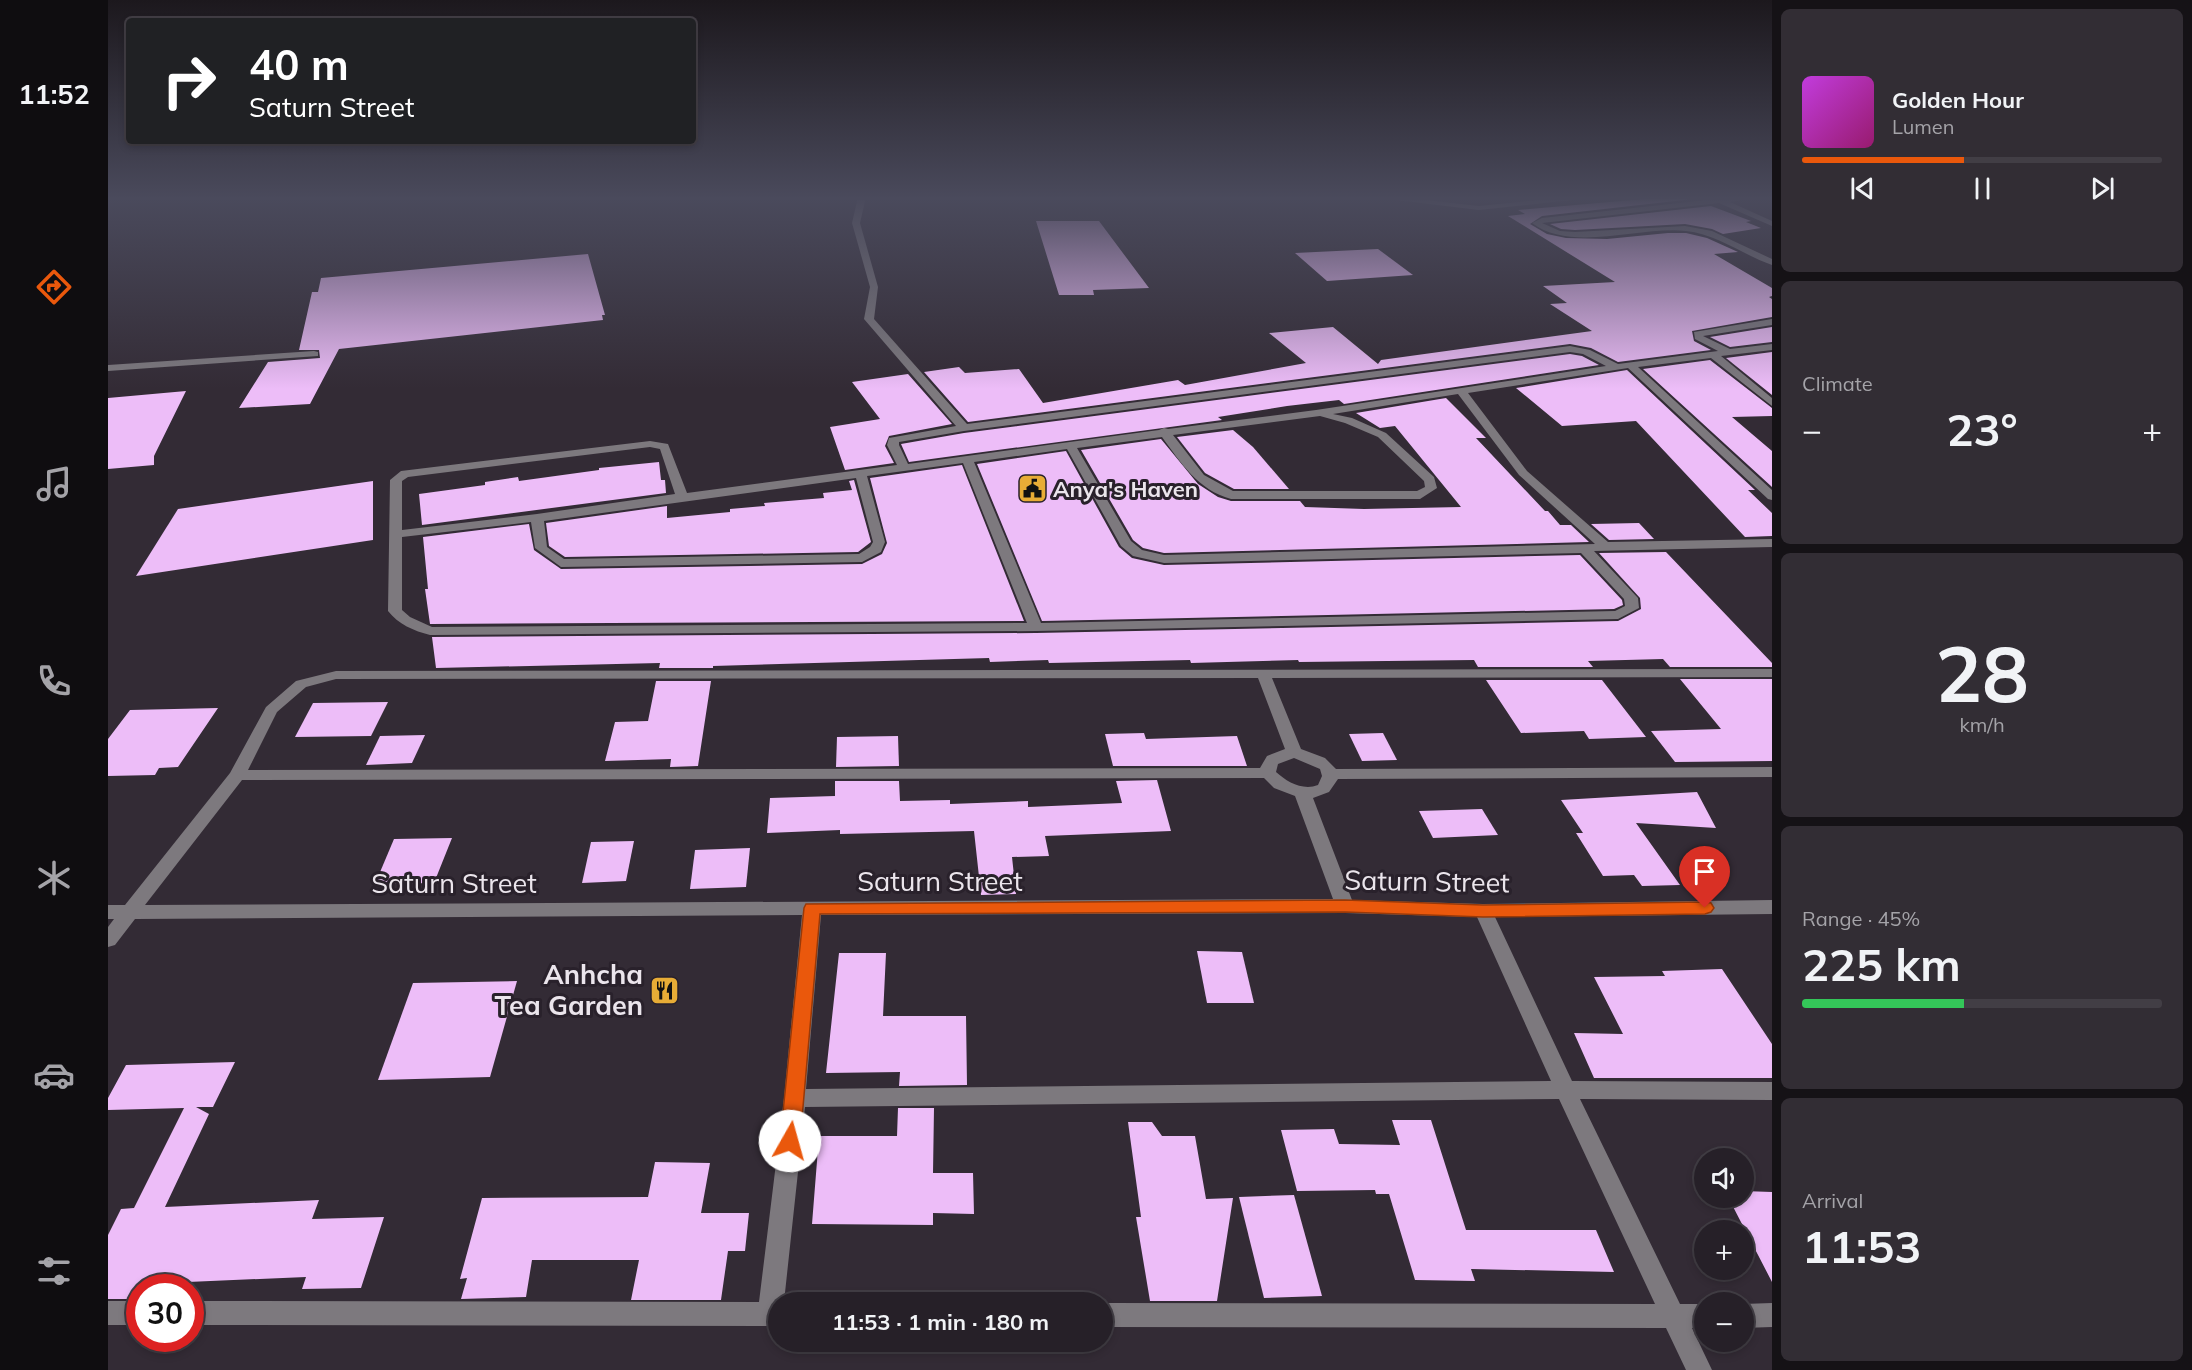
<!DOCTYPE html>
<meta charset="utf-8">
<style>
body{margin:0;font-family:Mulish,sans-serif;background:#322d34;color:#f1f3f6;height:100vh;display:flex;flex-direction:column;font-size:22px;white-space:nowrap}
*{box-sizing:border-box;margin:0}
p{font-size:20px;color:#a4a3a8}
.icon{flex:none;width:33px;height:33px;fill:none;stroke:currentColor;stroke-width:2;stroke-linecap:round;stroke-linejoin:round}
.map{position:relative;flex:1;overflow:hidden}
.details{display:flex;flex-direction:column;gap:9px;padding:9px;background:#151216;width:420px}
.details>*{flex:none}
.top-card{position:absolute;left:18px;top:18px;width:570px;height:126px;border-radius:6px;box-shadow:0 3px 9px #0003,0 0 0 2px #423e45;background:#202124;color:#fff;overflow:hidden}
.controls{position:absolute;left:1586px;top:1148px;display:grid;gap:12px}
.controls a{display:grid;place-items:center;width:60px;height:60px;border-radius:50%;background:#262028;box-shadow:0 3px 9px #0003,0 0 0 2px #423e45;font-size:30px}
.speed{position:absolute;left:18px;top:1274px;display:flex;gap:12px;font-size:30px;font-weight:700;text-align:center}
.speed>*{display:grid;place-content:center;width:78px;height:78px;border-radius:50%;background:#262028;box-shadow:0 3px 9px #0003,0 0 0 2px #423e45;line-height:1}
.speed .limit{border:9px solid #d22;background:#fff;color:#111}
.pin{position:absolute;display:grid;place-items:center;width:51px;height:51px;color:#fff;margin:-62px -26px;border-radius:50% 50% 50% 0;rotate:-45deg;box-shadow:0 0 6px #0007}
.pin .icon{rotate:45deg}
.me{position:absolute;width:66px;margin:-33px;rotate:7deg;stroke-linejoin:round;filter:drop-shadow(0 0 4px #0008)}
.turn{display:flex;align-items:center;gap:21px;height:126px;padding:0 24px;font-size:27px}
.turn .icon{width:78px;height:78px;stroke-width:2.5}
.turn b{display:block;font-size:42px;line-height:51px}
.big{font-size:45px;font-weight:700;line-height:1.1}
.details .tile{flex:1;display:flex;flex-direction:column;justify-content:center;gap:9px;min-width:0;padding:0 21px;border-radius:9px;background:#322d34}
.details .dial{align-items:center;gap:0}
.dial b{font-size:78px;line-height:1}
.song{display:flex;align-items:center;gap:18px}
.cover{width:72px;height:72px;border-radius:9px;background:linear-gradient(135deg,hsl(290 70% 55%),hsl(320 70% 35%))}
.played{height:6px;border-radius:3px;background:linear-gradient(90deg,#ea580c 45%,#423e45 45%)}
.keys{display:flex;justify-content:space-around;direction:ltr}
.heat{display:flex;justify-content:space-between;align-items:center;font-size:33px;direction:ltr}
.charge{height:9px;border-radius:4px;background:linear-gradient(90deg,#34c759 45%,#423e45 0)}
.trip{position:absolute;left:660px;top:1292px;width:345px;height:60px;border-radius:30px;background:#262028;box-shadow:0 3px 9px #0003,0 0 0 2px #423e45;font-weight:700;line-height:60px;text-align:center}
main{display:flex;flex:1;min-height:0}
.tab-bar{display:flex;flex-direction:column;width:108px;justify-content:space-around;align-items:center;background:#0f0d10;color:#a4a3a8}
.tab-bar .icon{width:42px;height:42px}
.tab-bar .active{color:#ea580c}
.tab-bar b{font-size:27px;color:#f1f3f6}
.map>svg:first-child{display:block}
.building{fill:#edbdf8}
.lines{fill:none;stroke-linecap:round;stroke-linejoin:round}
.minor{fill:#7d797e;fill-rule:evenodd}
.route{fill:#ea580c;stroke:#983908;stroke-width:1.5}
.labels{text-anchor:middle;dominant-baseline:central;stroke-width:6;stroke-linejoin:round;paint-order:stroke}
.poi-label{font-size:22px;font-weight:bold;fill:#ebe5ec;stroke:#29212b;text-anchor:start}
.near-street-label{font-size:27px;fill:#ebe5ec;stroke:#29212b}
.near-poi-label{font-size:27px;font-weight:bold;fill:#ebe5ec;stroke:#29212b;text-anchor:end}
</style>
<main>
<nav class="tab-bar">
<b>11:52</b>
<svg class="icon active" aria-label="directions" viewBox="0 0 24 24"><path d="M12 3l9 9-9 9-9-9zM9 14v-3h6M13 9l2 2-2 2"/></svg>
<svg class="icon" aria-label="music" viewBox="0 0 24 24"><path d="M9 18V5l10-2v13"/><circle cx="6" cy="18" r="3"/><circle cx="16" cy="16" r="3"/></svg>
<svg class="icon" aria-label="phone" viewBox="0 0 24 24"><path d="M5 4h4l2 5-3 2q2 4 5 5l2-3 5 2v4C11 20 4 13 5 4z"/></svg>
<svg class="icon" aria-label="climate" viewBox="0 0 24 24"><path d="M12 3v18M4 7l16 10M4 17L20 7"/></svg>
<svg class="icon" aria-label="car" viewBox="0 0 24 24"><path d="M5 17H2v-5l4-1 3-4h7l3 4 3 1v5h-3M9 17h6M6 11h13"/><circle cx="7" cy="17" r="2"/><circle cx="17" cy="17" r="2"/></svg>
<svg class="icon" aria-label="filters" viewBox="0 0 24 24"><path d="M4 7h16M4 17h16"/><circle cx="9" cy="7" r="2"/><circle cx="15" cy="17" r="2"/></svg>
</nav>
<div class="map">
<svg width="1664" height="1370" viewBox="0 0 1664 1370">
<rect width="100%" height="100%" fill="#332b35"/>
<g class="building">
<path d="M 1559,197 L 1585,199 L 1434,216 L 1422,224 L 1439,234 L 1458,238 L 1499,239 L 1560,233 L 1578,233 L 1599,238 L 1630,252 L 1606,254 L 1664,288 L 1664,296 L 1661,297 L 1664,299 L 1664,317 L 1584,331 L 1586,341 L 1603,350 L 1510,362 L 1483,348 L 1462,344 L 860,422 L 816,372 L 851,367 L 857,373 L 911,369 L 935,403 L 1070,380 L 1077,385 L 1198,363 L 1161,333 L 1225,327 L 1270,364 L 1273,360 L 1484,331 L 1442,304 L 1459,303 L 1435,286 L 1507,282 L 1400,216 L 1417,214 L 1410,210 Z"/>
<path d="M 1603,206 L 1643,221 L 1638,222 L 1653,228 L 1615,234 L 1604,229 L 1577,224 L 1467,230 L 1453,229 L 1442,224 Z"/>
<path d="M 928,221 L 991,221 L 1041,288 L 985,290 L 986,295 L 951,295 Z"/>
<path d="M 1270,249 L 1305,275 L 1219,281 L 1187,253 Z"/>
<path d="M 480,254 L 497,315 L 494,315 L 495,320 L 231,349 L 202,404 L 131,408 L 160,362 L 212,358 L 211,350 L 191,350 L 204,292 L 210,292 L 213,278 Z"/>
<path d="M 1664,327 L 1664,342 L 1622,347 L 1602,337 Z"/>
<path d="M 1664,352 L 1664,395 L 1618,358 Z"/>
<path d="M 1462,354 L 1474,356 L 1491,365 L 1236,404 L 1231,400 L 1179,406 L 1110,417 L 1114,420 L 801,462 L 793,444 L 856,433 Z"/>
<path d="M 1602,360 L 1664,408 L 1664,416 L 1624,417 L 1664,451 L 1664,487 L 1535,369 Z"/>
<path d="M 1519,370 L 1647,490 L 1640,490 L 1664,513 L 1664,536 L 1637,537 L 1528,421 L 1454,426 L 1408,388 Z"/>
<path d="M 800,374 L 844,424 L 781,436 L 777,446 L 786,463 L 737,470 L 722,427 L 772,419 L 744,382 Z"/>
<path d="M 78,391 L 46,456 L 46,465 L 0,469 L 0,398 Z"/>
<path d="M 1338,398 L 1378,438 L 1368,438 L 1437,511 L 1440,511 L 1452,525 L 1463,525 L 1481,542 L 1056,553 L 1035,548 L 1025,540 L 973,450 L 1053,439 L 1090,484 L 1110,497 L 1123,501 L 1192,501 L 1197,507 L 1256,509 L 1353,507 L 1287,426 L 1272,428 L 1248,413 Z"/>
<path d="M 1125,430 L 1145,447 L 1181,489 L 1126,489 L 1097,473 L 1069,437 Z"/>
<path d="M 958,451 L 1011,547 L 1024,558 L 1056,565 L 1472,555 L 1514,600 L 1515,605 L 1506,609 L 934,621 L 869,464 Z"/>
<path d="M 551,462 L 553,480 L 557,480 L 558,493 L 314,525 L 311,494 L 377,485 L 377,482 L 410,477 L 411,481 L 491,470 L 491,468 Z"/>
<path d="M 854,465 L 916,621 L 322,624 L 317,589 L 320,589 L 315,537 L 421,524 L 426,550 L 453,569 L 754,564 L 774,554 L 779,543 L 762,478 Z"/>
<path d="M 746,480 L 763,542 L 750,552 L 457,557 L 441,546 L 438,523 L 559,506 L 559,518 L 622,512 L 622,509 L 657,506 L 656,503 L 716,498 L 715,493 L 744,490 L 741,481 Z"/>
<path d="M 265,481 L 265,540 L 28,576 L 70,509 Z"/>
<path d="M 1531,523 L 1546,539 L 1501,540 L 1483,524 Z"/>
<path d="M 1558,552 L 1664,663 L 1664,667 L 1562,667 L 1555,659 L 1480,661 L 1485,667 L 1370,667 L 1366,660 L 1191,662 L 1190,660 L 1083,663 L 1082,660 L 941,663 L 940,660 L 882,662 L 881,658 L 605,666 L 605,668 L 551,668 L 552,663 L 328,668 L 324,637 L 928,633 L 1510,621 L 1533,609 L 1532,598 L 1491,553 Z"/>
<path d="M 1572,679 L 1664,679 L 1664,761 L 1567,762 L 1543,731 L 1613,729 Z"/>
<path d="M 1378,680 L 1494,680 L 1538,737 L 1481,739 L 1476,731 L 1413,733 Z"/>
<path d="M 548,681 L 603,681 L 590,766 L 562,767 L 563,759 L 497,761 L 507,722 L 540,721 Z"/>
<path d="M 280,702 L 263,736 L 187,737 L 205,703 Z"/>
<path d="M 110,708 L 70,767 L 51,768 L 47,775 L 0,776 L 0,739 L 22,710 Z"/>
<path d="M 1036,733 L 1038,739 L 1129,736 L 1139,766 L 1005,766 L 997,734 Z"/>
<path d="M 1275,733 L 1289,760 L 1254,761 L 1241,734 Z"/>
<path d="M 317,735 L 304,763 L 258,765 L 272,736 Z"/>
<path d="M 790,736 L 791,766 L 728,767 L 729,737 Z"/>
<path d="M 1049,780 L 1063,831 L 937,836 L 941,856 L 904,857 L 908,894 L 873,895 L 866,831 L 732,834 L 732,830 L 659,833 L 662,798 L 727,796 L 727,781 L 791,781 L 792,801 L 842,800 L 842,804 L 920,801 L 920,807 L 1014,803 L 1008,781 Z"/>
<path d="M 1589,792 L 1608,828 L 1528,823 L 1572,885 L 1534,886 L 1526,875 L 1495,876 L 1468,833 L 1475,833 L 1453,800 Z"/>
<path d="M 1374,809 L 1390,835 L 1325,838 L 1311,811 Z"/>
<path d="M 344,838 L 326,883 L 267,884 L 286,839 Z"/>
<path d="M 526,841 L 518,881 L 474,883 L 483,842 Z"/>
<path d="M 642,848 L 638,887 L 582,889 L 587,850 Z"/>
<path d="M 1089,951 L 1134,952 L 1146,1003 L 1099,1003 Z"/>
<path d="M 731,953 L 778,953 L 775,1016 L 858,1016 L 859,1085 L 791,1086 L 792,1072 L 718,1073 Z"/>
<path d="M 1614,969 L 1664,1044 L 1664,1078 L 1486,1078 L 1466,1033 L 1515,1034 L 1486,977 L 1557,976 L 1554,971 Z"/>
<path d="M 409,981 L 382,1077 L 270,1080 L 305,983 Z"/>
<path d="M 127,1062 L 105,1107 L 88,1107 L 101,1114 L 57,1207 L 211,1200 L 204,1219 L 276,1217 L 253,1288 L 194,1289 L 198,1277 L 80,1282 L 77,1287 L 32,1287 L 32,1299 L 0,1299 L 0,1235 L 13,1209 L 26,1208 L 76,1108 L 0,1110 L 0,1098 L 18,1065 Z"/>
<path d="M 790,1108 L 826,1108 L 825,1173 L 865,1173 L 866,1214 L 825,1213 L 825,1225 L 704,1224 L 711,1136 L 789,1136 Z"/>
<path d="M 1284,1120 L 1323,1120 L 1358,1230 L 1488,1230 L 1506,1272 L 1363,1269 L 1367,1281 L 1307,1280 L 1281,1194 L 1268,1194 L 1267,1190 L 1189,1191 L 1173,1130 L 1226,1129 L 1231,1144 L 1292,1145 Z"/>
<path d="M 1020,1122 L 1044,1122 L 1054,1136 L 1087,1136 L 1098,1199 L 1125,1198 L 1109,1301 L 1042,1301 L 1028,1217 L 1033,1217 Z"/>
<path d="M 547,1162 L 602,1163 L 593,1213 L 641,1213 L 637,1251 L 620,1251 L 613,1300 L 523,1300 L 531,1260 L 424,1260 L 418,1297 L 353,1299 L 359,1278 L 352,1279 L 374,1198 L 540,1197 Z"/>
<path d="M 1635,1191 L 1664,1192 L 1664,1282 L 1620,1197 L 1635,1197 Z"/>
<path d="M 1186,1195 L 1214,1296 L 1156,1298 L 1131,1197 Z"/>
</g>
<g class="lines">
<g class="minor">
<path d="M 750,197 L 758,197 L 752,223 L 770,287 L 766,319 L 859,424 L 1462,346 L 1482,350 L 1510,364 L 1610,351 L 1587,339 L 1586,332 L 1664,319 L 1664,325 L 1595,336 L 1622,349 L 1664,344 L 1664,350 L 1613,356 L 1664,398 L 1664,406 L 1603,358 L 1530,367 L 1664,490 L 1664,500 L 1660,499 L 1520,368 L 1360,393 L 1419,471 L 1500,542 L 1664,539 L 1664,547 L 1486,551 L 1530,598 L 1531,608 L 1510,619 L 928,631 L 322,635 C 306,631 290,624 280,611 L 282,480 L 293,471 L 542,441 L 560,444 L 579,493 L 789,465 L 779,445 L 781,438 L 848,426 L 756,319 L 762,287 L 744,223 ZM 1462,352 L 1475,354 L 1498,366 L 1208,410 L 1060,429 L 1056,428 L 1051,430 L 800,464 L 791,445 L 791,442 L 856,431 ZM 1350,394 L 1411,475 L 1487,544 L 1056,555 L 1034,550 L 1023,541 L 969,448 L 1054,437 C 1073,463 1090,490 1123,499 L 1312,499 L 1329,488 L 1326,477 L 1278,433 L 1244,418 L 1225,414 ZM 1212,416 L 1237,423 L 1270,437 L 1316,481 L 1317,487 L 1309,491 L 1125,491 L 1096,475 L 1065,435 ZM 542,447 L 552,449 L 567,494 L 429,514 L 294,530 L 294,481 L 300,477 ZM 959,449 L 1013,546 L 1025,556 L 1056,563 L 1473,553 L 1516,599 L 1517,606 L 1507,611 L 933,623 L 866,462 ZM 855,463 L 919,623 L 324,627 L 302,617 L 294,610 L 294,537 L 423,522 L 427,548 L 453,567 L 754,562 L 773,552 L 777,542 L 759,476 ZM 748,478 L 765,542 L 762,547 L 751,554 L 456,559 L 439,547 L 436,521 Z"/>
<path d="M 1263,197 L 1291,197 L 1371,206 L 1460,197 L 1491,197 L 1371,210 Z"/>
<path d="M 1626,197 L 1651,197 L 1622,202 L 1664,221 L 1664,226 L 1611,203 L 1434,223 L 1452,231 L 1467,232 L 1577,226 L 1604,231 L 1664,259 L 1664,265 C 1635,255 1609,234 1578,231 C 1533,226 1463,253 1424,223 L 1434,218 Z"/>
<path d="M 206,351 L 210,352 L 210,356 L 0,371 L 0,365 Z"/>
<path d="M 1664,669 L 1664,677 L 1164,678 L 1193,749 L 1217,758 L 1228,769 L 1664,767 L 1664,777 L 1230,779 L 1221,792 L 1205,798 L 1244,900 L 1375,904 L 1664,900 L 1664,914 L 1387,917 L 1464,1081 L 1664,1082 L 1664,1100 L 1472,1099 L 1572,1304 L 1596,1304 L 1596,1328 L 1584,1328 L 1604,1370 L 1578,1370 L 1558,1328 L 994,1327 L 994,1303 L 1547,1304 L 1451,1099 L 697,1107 L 676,1302 L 670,1302 L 670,1326 L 82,1325 L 82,1301 L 651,1302 L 676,1098 L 694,915 L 27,919 L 7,945 L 0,947 L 0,927 L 6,919 L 0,919 L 0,905 L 17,905 L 122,773 L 158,707 L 188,681 L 228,671 ZM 1150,678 L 1177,749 L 1159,756 L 1152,768 L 140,770 L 169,712 L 198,687 L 228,679 ZM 1186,758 L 1212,769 L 1214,776 L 1210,785 C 1195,791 1179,782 1168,772 L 1170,764 ZM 1156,778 L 1166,788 L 1187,796 L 1225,899 L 37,905 L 134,780 ZM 1237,913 L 1369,917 L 1443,1081 L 698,1089 L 713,915 Z"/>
<rect x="0" y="1301" width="32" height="24"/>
<path d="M 1664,1303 L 1664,1327 L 1635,1328 L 1635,1304 Z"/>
</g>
</g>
<linearGradient id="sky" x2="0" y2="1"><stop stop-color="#1c181d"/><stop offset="0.51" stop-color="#4a4a5c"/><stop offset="1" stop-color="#4a4a5c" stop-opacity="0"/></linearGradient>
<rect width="1664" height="389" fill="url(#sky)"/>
<path class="route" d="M 1237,900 L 1375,905 L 1597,902 L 1603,903 L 1606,908 L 1603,912 L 1597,914 L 1375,917 L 1237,912 L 712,914 L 692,1141 L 689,1147 L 682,1150 L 675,1147 L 672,1141 L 696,908 L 698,904 Z"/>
<defs>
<symbol id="civic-square" viewBox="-11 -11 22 22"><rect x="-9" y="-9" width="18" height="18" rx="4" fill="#e7ac36" stroke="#29212b"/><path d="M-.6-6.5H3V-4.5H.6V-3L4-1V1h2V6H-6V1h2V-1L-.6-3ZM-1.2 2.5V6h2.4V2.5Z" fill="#111"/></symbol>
<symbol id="restaurant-square" viewBox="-11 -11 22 22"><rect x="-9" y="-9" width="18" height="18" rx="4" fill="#e7ac36" stroke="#29212b"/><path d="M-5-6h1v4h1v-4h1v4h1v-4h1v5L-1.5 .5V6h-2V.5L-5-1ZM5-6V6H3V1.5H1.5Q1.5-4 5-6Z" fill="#111"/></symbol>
</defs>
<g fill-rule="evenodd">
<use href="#civic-square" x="908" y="472" width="33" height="33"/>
<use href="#restaurant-square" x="540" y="974" width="33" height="33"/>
</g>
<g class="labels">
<g class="poi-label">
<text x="945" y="489">Anya's Haven</text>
</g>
<g class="near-street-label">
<text x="832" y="881">Saturn Street</text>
<text transform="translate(1319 881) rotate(1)">Saturn Street</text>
<text x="346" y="883">Saturn Street</text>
</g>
<g class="near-poi-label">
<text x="535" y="974">Anhcha<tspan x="535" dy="31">Tea Garden</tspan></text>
</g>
</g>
</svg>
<div class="controls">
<a><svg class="icon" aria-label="sound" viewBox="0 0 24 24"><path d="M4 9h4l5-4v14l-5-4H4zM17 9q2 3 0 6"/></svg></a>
<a>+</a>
<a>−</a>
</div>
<div class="speed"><div class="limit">30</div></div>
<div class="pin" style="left:1597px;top:908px;background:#d93025"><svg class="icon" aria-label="arrive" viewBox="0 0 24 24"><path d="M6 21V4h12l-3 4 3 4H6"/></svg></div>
<svg class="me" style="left:682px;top:1141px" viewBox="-20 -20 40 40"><circle r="19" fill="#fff"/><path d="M0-13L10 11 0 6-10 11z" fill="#ea580c"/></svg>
<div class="trip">11:53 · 1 min · 180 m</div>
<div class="top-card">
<div class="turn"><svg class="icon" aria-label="right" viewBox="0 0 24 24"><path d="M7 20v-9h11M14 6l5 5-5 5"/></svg><div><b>40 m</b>Saturn Street</div></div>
</div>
</div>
<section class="details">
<div class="tile">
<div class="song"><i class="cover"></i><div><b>Golden Hour</b><p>Lumen</p></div></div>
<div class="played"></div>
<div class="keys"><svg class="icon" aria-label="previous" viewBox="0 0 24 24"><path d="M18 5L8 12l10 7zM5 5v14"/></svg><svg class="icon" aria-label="pause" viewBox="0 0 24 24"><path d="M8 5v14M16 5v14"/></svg><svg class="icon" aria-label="next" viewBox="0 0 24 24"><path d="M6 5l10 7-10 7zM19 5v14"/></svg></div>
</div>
<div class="tile"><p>Climate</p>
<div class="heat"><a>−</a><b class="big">23°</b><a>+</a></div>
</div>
<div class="tile dial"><b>28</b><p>km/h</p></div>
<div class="tile"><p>Range · 45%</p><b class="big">225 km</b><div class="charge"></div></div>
<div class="tile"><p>Arrival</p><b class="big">11:53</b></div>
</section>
</main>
